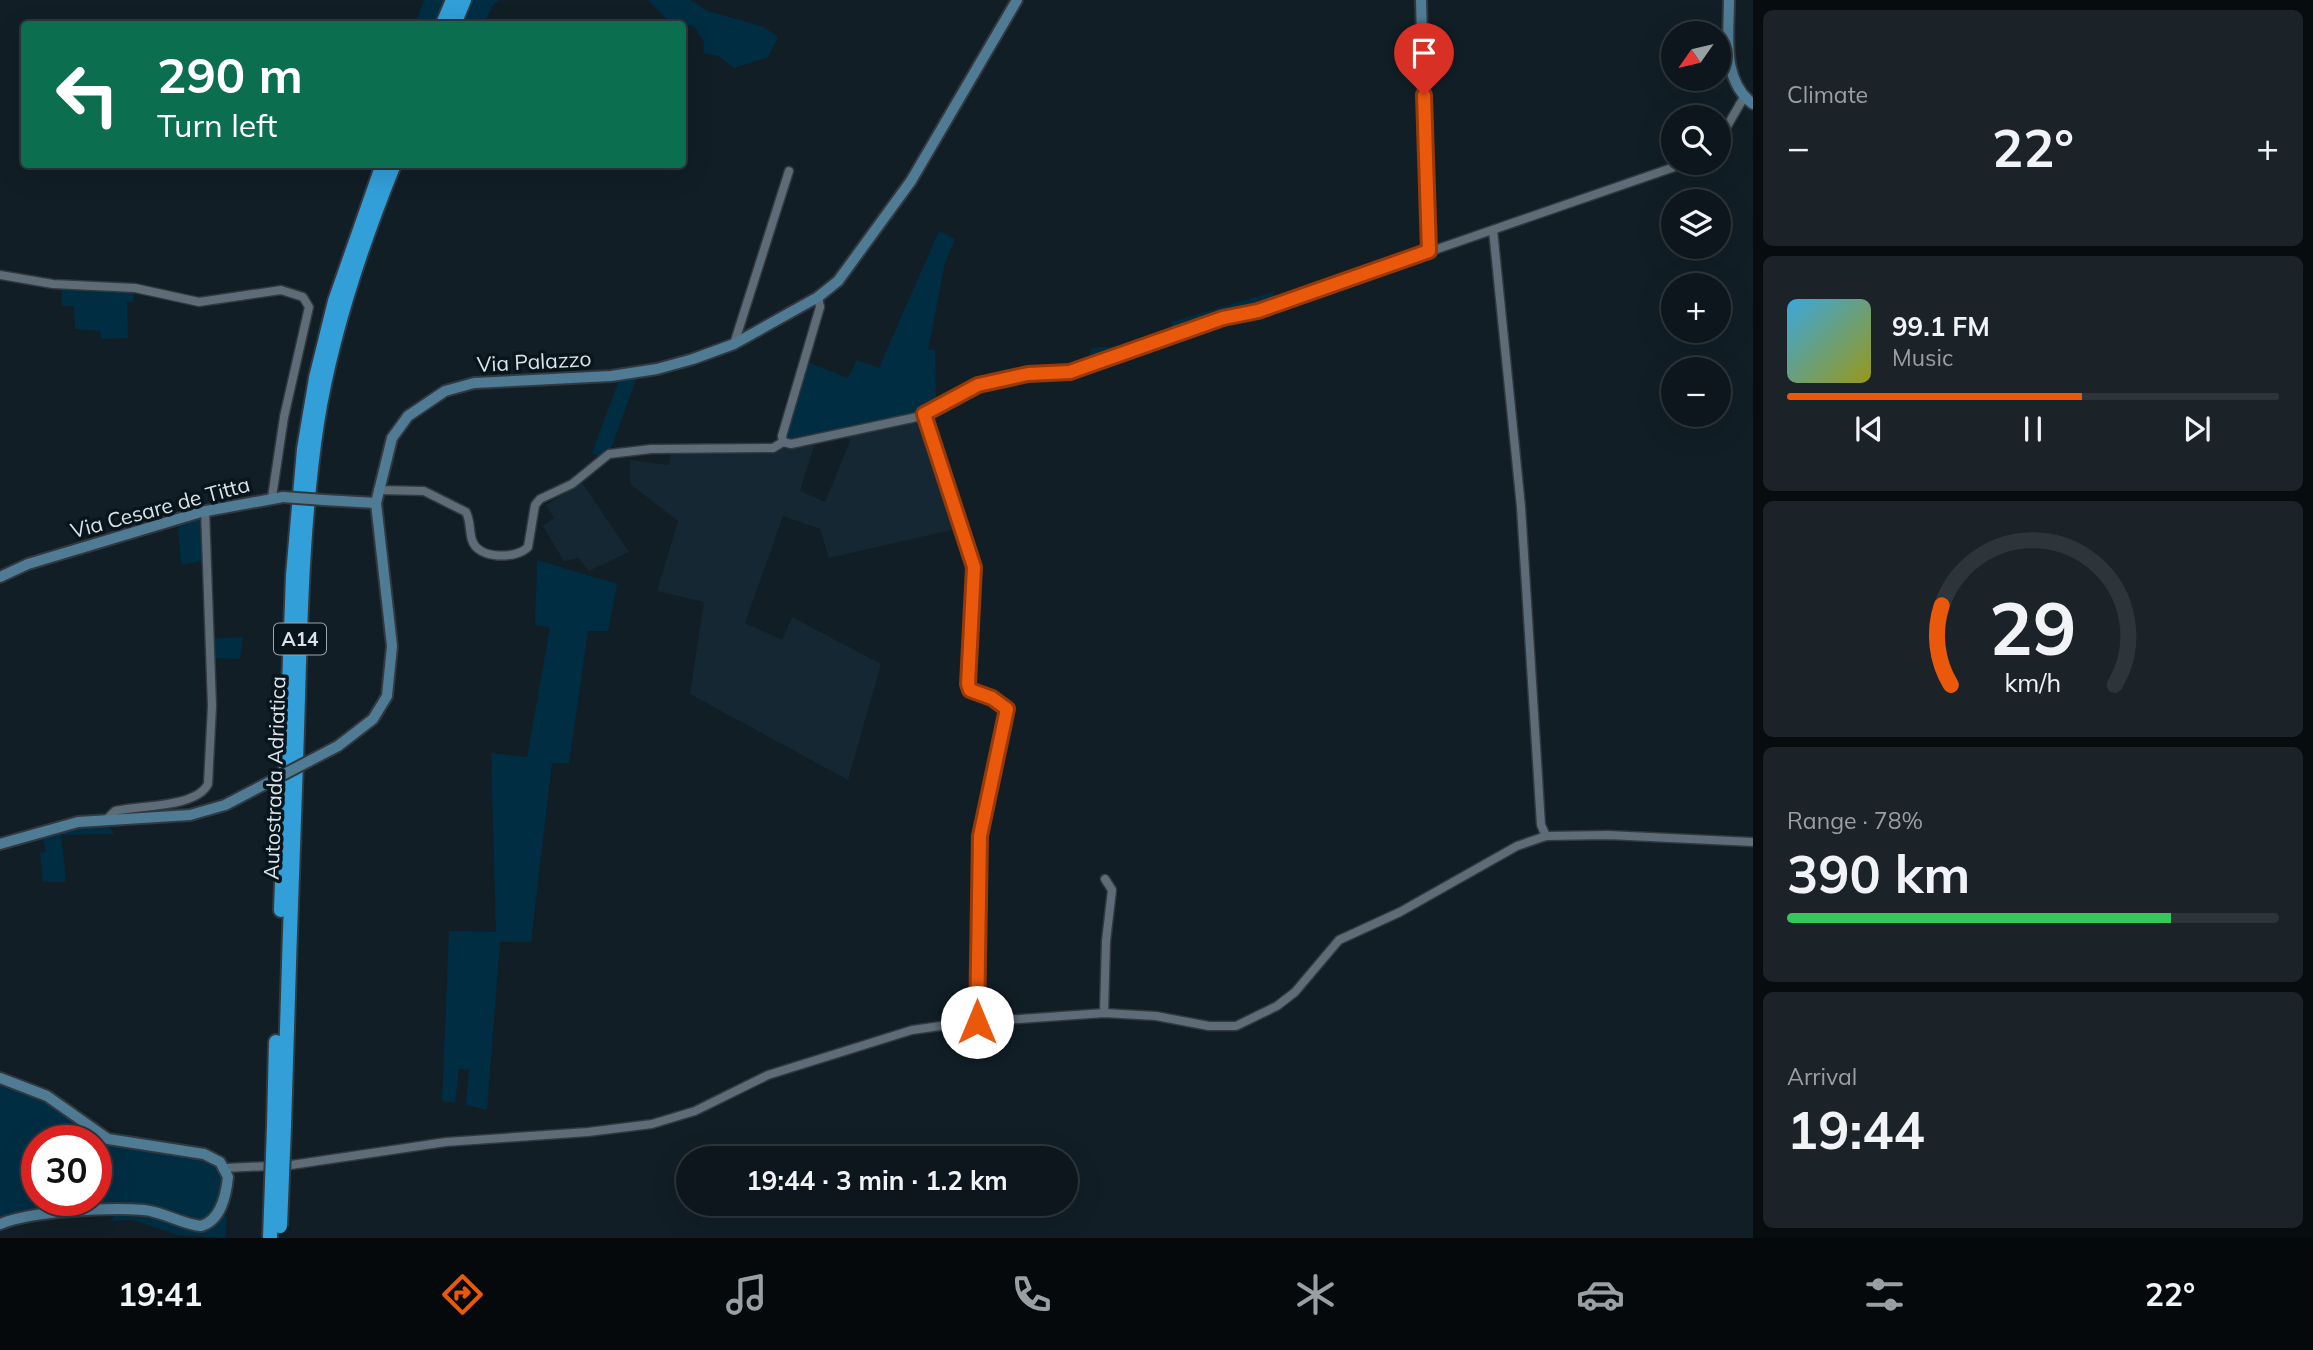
<!DOCTYPE html>
<meta charset="utf-8">
<style>
body{margin:0;font-family:Mulish,sans-serif;background:#1b2329;color:#f1f3f6;height:100vh;display:flex;flex-direction:column;font-size:26px;white-space:nowrap}
*{box-sizing:border-box;margin:0}
p{font-size:23px;color:#9a9fa3}
.icon{flex:none;width:38px;height:38px;fill:none;stroke:currentColor;stroke-width:2;stroke-linecap:round;stroke-linejoin:round}
.map{position:relative;flex:1;overflow:hidden}
.side{display:flex;flex-direction:column;gap:10px;padding:10px;background:#070c0f;width:560px}
.side>*{flex:none}
.banner{position:absolute;left:21px;top:21px;width:665px;height:147px;border-radius:7px;box-shadow:0 7px 28px #0002,0 0 0 2px #2d353b;background:#0b6e4f;color:#fff;overflow:hidden}
.needle{width:46px;rotate:236deg}
.controls{position:absolute;left:1661px;top:21px;display:grid;gap:14px}
.controls a{display:grid;place-items:center;width:70px;height:70px;border-radius:50%;background:#0d161c;box-shadow:0 7px 28px #0002,0 0 0 2px #2d353b;font-size:35px}
.speed{position:absolute;left:21px;top:1125px;display:flex;gap:14px;font-size:35px;font-weight:700;text-align:center}
.speed>*{display:grid;place-content:center;width:91px;height:91px;border-radius:50%;background:#0d161c;box-shadow:0 7px 28px #0002,0 0 0 2px #2d353b;line-height:1}
.speed .limit{border:10px solid #d22;background:#fff;color:#111}
.pin{position:absolute;display:grid;place-items:center;width:60px;height:60px;color:#fff;margin:-72px -30px;border-radius:50% 50% 50% 0;rotate:-45deg;box-shadow:0 0 7px #0007}
.pin .icon{rotate:45deg}
.me{position:absolute;width:77px;margin:-38px;rotate:0deg;stroke-linejoin:round;filter:drop-shadow(0 0 5px #0008)}
.turn{display:flex;align-items:center;gap:24px;height:147px;padding:0 21px;font-size:32px}
.turn .icon{width:91px;height:91px;stroke-width:2.5}
.turn b{display:block;font-size:49px;line-height:60px}
.big{font-size:52px;font-weight:700;line-height:1.1}
.side .tile{flex:1;display:flex;flex-direction:column;justify-content:center;gap:10px;min-width:0;padding:0 24px;border-radius:10px;background:#1b2329}
.side .dial{align-items:center;gap:0}
.dial svg{height:182px;overflow:visible;fill:none;stroke:#2d353b;stroke-width:7;stroke-linecap:round;text-anchor:middle}
.dial text{fill:#f1f3f6;stroke:none}
.song{display:flex;align-items:center;gap:21px}
.cover{width:84px;height:84px;border-radius:10px;background:linear-gradient(135deg,hsl(200 70% 55%),hsl(60 70% 35%))}
.played{height:7px;border-radius:4px;background:linear-gradient(90deg,#ea580c 60%,#2d353b 60%)}
.keys{display:flex;justify-content:space-around;direction:ltr}
.heat{display:flex;justify-content:space-between;align-items:center;font-size:38px;direction:ltr}
.charge{height:10px;border-radius:5px;background:linear-gradient(90deg,#34c759 78%,#2d353b 0)}
.trip{position:absolute;left:676px;top:1146px;width:402px;height:70px;border-radius:35px;background:#0d161c;box-shadow:0 7px 28px #0002,0 0 0 2px #2d353b;font-weight:700;line-height:70px;text-align:center}
.tabs{display:flex;height:112px;justify-content:space-around;align-items:center;background:#05090b;color:#9a9fa3}
.tabs .icon{width:49px;height:49px}
.tabs .current{color:#ea580c}
.tabs b{font-size:32px;color:#f1f3f6}
main{display:flex;flex:1;min-height:0}
.map>svg:first-child{display:block}
.built{fill:#142733}
.green{fill:#012d43;fill-rule:evenodd}
.lines{fill:none;stroke-linecap:round;stroke-linejoin:round}
.street-casing{stroke:#31383f;stroke-width:11}
.secondary-casing{stroke:#31383f;stroke-width:14}
.highway-casing{stroke:#31383f;stroke-width:18}
.street{stroke:#5d6c76;stroke-width:8}
.secondary{stroke:#507b94;stroke-width:10}
.highway{stroke:#329fd9;stroke-width:14}
.secondary-bridge-casing{stroke:#31383f;stroke-width:14;stroke-linecap:butt}
.highway-bridge-casing{stroke:#31383f;stroke-width:18;stroke-linecap:butt}
.secondary-bridge{stroke:#507b94;stroke-width:10}
.highway-bridge{stroke:#329fd9;stroke-width:14}
.route-casing{stroke:#983908;stroke-width:18}
.route{stroke:#ea580c;stroke-width:12}
.labels{text-anchor:middle;dominant-baseline:central;stroke-width:7;stroke-linejoin:round;paint-order:stroke}
.shield{fill:#08151c;stroke:#9ca5ac;stroke-width:2}
.shield-label{font-size:19px;font-weight:bold;fill:#dbe3e9}
.street-label{font-size:21px;fill:#dbe3e9;stroke:#08151c}
</style>
<main>
<div class="map">
<svg width="1753" height="1238" viewBox="0 0 1753 1238">
<rect width="100%" height="100%" fill="#111e26"/>
<g class="built">
<path d="M 923,417 L 960,528 L 829,558 L 820,529 L 783,516 L 745,623 L 782,640 L 792,617 L 881,664 L 848,780 L 690,694 L 704,602 L 657,591 L 678,521 L 630,484 L 630,460 L 669,465 L 671,451 L 781,445 L 816,440 L 800,491 L 825,502 L 850,441 L 844,435 Z"/>
<path d="M 582,483 L 629,552 L 589,571 L 578,558 L 564,561 L 543,526 L 554,518 L 546,505 Z"/>
</g>
<g class="green">
<path d="M 424,0 L 444,0 L 434,24 L 415,24 Z"/>
<path d="M 472,0 L 499,0 L 492,7 L 484,24 L 461,24 Z"/>
<path d="M 648,0 L 690,0 L 708,11 L 764,27 L 778,37 L 768,57 L 734,68 L 719,56 L 703,53 L 704,42 L 694,26 L 668,20 Z"/>
<path d="M 939,231 L 955,239 L 945,263 L 928,350 L 935,350 L 936,400 L 919,413 L 790,442 L 785,438 L 807,362 L 848,378 L 857,360 L 879,368 Z"/>
<path d="M 62,287 L 134,289 L 133,302 L 127,302 L 128,338 L 101,339 L 100,331 L 75,329 L 74,306 L 61,306 Z"/>
<path d="M 1273,292 L 1274,303 L 1089,364 L 1091,348 L 1122,346 L 1172,327 L 1171,322 Z"/>
<path d="M 637,377 L 610,451 L 598,456 L 592,453 L 619,380 Z"/>
<path d="M 200,518 L 202,561 L 181,565 L 178,525 Z"/>
<path d="M 537,560 L 617,584 L 608,631 L 588,631 L 569,763 L 552,763 L 531,942 L 500,942 L 487,1110 L 466,1105 L 469,1070 L 459,1069 L 455,1103 L 442,1101 L 449,931 L 496,932 L 491,753 L 527,757 L 550,627 L 535,625 Z"/>
<path d="M 243,637 L 240,659 L 212,658 L 210,639 Z"/>
<path d="M 106,822 L 114,834 L 61,835 L 66,882 L 43,882 L 40,853 L 46,852 L 43,836 Z"/>
<path d="M 0,1081 L 48,1100 L 106,1145 L 197,1156 L 216,1162 L 226,1178 L 218,1210 L 197,1225 L 137,1207 L 0,1220 ZM 37,1141 L 96,1141 L 96,1200 L 37,1200 Z"/>
<path d="M 222,1215 L 227,1217 L 225,1238 L 178,1235 L 133,1220 L 110,1221 L 115,1216 C 130,1216 145,1216 159,1220 C 183,1227 206,1238 222,1215 Z"/>
</g>
<g class="lines">
<defs>
<g id="street">
<path d="M 1718,142 L 1744,97"/>
<path d="M 1493,230 L 1521,507 L 1541,825 L 1546,836"/>
<path d="M 0,275 L 53,284 L 135,288 L 199,302 L 281,290 L 303,297 L 309,307 L 284,417 L 272,497"/>
<path d="M 818,297 L 820,307 L 782,436 L 783,442 L 791,444 L 917,417 L 978,385 L 1028,374 L 1070,372 L 1223,318 L 1258,311 L 1686,163"/>
<path d="M 734,344 L 789,171"/>
<path d="M 924,414 L 974,567 L 968,684 L 974,693 L 992,698 L 1007,709 L 980,837 L 977,1022"/>
<path d="M 378,490 L 424,491 L 466,512 C 471,522 469,531 472,540 C 478,560 517,559 528,547 L 535,505 L 540,499 L 572,484 L 609,454 L 651,449 L 773,448 L 783,442"/>
<path d="M 107,819 L 115,811 C 139,805 196,808 208,784 L 212,706 L 205,510"/>
<path d="M 1104,1013 L 1106,941 L 1112,890 L 1105,879"/>
<path d="M 225,1168 L 291,1165 L 446,1142 L 588,1132 L 652,1124 L 695,1111 L 768,1075 L 912,1030 L 962,1023 L 1104,1013 L 1156,1016 L 1209,1026 L 1236,1026 L 1277,1006 L 1295,992 L 1339,940 L 1400,912 L 1517,846 L 1546,836 L 1608,835 L 1753,842"/>
</g>
<g id="secondary">
<path d="M 1421,0 L 1428,251"/>
<path d="M 1729,0 C 1729,36 1721,80 1753,104"/>
<path d="M 324,500 L 376,503"/>
<path d="M 0,577 L 28,564 L 201,512 L 283,497"/>
<path d="M 338,746 L 373,719 L 387,696 L 392,646 L 376,503 L 392,438 L 408,416 L 445,391 L 474,383 L 611,376 L 657,369 L 693,359 L 734,344 L 818,297 L 838,281 L 911,181 L 1017,0"/>
<path d="M 0,844 L 78,822 L 190,815"/>
<path d="M 0,1078 L 47,1096 L 108,1139 L 204,1154 L 220,1162 L 228,1177 C 226,1196 221,1220 201,1226 C 181,1224 164,1212 144,1210 C 109,1207 32,1211 0,1224"/>
</g>
<g id="highway">
<path d="M 443,24 L 453,0"/>
<path d="M 454,24 L 464,0"/>
<path d="M 281,910 L 293,575 L 304,449 L 316,378 L 335,301 L 383,164"/>
<path d="M 274,1126 L 276,1042"/>
<path d="M 284,1126 C 287,1004 292,883 296,761 C 300,648 300,535 317,423 C 331,334 360,248 394,164"/>
</g>
</defs>
<use href="#street" class="street-casing"/>
<use href="#secondary" class="secondary-casing"/>
<use href="#highway" class="highway-casing"/>
<use href="#street" class="street"/>
<use href="#secondary" class="secondary"/>
<use href="#highway" class="highway"/>
<defs>
<g id="secondary-bridge">
<path d="M 283,497 L 324,500"/>
<path d="M 190,815 L 225,805 L 338,746"/>
</g>
<g id="highway-bridge">
<path d="M 280,1226 L 284,1126"/>
<path d="M 270,1238 L 274,1126"/>
</g>
</defs>
<use href="#secondary-bridge" class="secondary-bridge-casing"/>
<use href="#highway-bridge" class="highway-bridge-casing"/>
<use href="#secondary-bridge" class="secondary-bridge"/>
<use href="#highway-bridge" class="highway-bridge"/>
</g>
<g class="lines">
<defs>
<path id="route" d="M 977,1022 L 980,836 L 1007,709 L 992,698 L 970,690 L 968,684 L 974,567 L 924,414 L 978,385 L 1028,374 L 1070,372 L 1223,318 L 1258,311 L 1429,251 L 1424,95"/>
</defs>
<use href="#route" class="route-casing"/>
<use href="#route" class="route"/>
</g>
<g class="labels">
<rect class="shield" x="274" y="623.5" width="52" height="31" rx="5"/>
<g class="shield-label">
<text x="300" y="639">A14</text>
</g>
<g class="street-label">
<text transform="translate(534 361) rotate(-3)">Via Palazzo</text>
<text transform="translate(160 507) rotate(-15)">Via Cesare de Titta</text>
<text transform="translate(274 778) rotate(-88)">Autostrada Adriatica</text>
</g>
</g>
</svg>
<div class="controls">
<a><svg class="needle" viewBox="-14 -14 28 28"><path d="M0-13l5 13h-10z" fill="#e53935"/><path d="M0 13l5-13h-10z" fill="#9a9fa3"/></svg></a>
<a><svg class="icon" aria-label="search" viewBox="0 0 24 24"><circle cx="10" cy="10" r="6"/><path d="M15 15l6 6"/></svg></a>
<a><svg class="icon" aria-label="layers" viewBox="0 0 24 24"><path d="M12 4l9 5-9 5-9-5zM3 14l9 5 9-5"/></svg></a>
<a>+</a>
<a>−</a>
</div>
<div class="speed"><div class="limit">30</div></div>
<div class="pin" style="left:1424px;top:95px;background:#d93025"><svg class="icon" aria-label="arrive" viewBox="0 0 24 24"><path d="M6 21V4h12l-3 4 3 4H6"/></svg></div>
<svg class="me" style="left:977px;top:1022px" viewBox="-20 -20 40 40"><circle r="19" fill="#fff"/><path d="M0-13L10 11 0 6-10 11z" fill="#ea580c"/></svg>
<div class="trip">19:44 · 3 min · 1.2 km</div>
<div class="banner">
<div class="turn"><svg class="icon" aria-label="left" viewBox="0 0 24 24"><path d="M17 20v-9H6M10 6l-5 5 5 5"/></svg><div><b>290 m</b>Turn left</div></div>
</div>
</div>
<section class="side">
<div class="tile"><p>Climate</p>
<div class="heat"><a>−</a><b class="big">22°</b><a>+</a></div>
</div>
<div class="tile">
<div class="song"><i class="cover"></i><div><b>99.1 FM</b><p>Music</p></div></div>
<div class="played"></div>
<div class="keys"><svg class="icon" aria-label="previous" viewBox="0 0 24 24"><path d="M18 5L8 12l10 7zM5 5v14"/></svg><svg class="icon" aria-label="pause" viewBox="0 0 24 24"><path d="M8 5v14M16 5v14"/></svg><svg class="icon" aria-label="next" viewBox="0 0 24 24"><path d="M6 5l10 7-10 7zM19 5v14"/></svg></div>
</div>
<div class="tile dial"><svg viewBox="0 0 100 80">
<path d="M14 69A42 42 0 1 1 86 69"/>
<path d="M14 69A42 42 0 0 1 10 34" stroke="#ea580c"/>
<text x="50" y="56" font-size="32" font-weight="700">29</text>
<text x="50" y="72" font-size="11">km/h</text>
</svg></div>
<div class="tile"><p>Range · 78%</p><b class="big">390 km</b><div class="charge"></div></div>
<div class="tile"><p>Arrival</p><b class="big">19:44</b></div>
</section>
</main>
<nav class="tabs">
<b>19:41</b>
<svg class="icon current" aria-label="directions" viewBox="0 0 24 24"><path d="M12 3l9 9-9 9-9-9zM9 14v-3h6M13 9l2 2-2 2"/></svg>
<svg class="icon" aria-label="music" viewBox="0 0 24 24"><path d="M9 18V5l10-2v13"/><circle cx="6" cy="18" r="3"/><circle cx="16" cy="16" r="3"/></svg>
<svg class="icon" aria-label="phone" viewBox="0 0 24 24"><path d="M5 4h4l2 5-3 2q2 4 5 5l2-3 5 2v4C11 20 4 13 5 4z"/></svg>
<svg class="icon" aria-label="climate" viewBox="0 0 24 24"><path d="M12 3v18M4 7l16 10M4 17L20 7"/></svg>
<svg class="icon" aria-label="car" viewBox="0 0 24 24"><path d="M5 17H2v-5l4-1 3-4h7l3 4 3 1v5h-3M9 17h6M6 11h13"/><circle cx="7" cy="17" r="2"/><circle cx="17" cy="17" r="2"/></svg>
<svg class="icon" aria-label="filters" viewBox="0 0 24 24"><path d="M4 7h16M4 17h16"/><circle cx="9" cy="7" r="2"/><circle cx="15" cy="17" r="2"/></svg>
<b>22°</b>
</nav>
